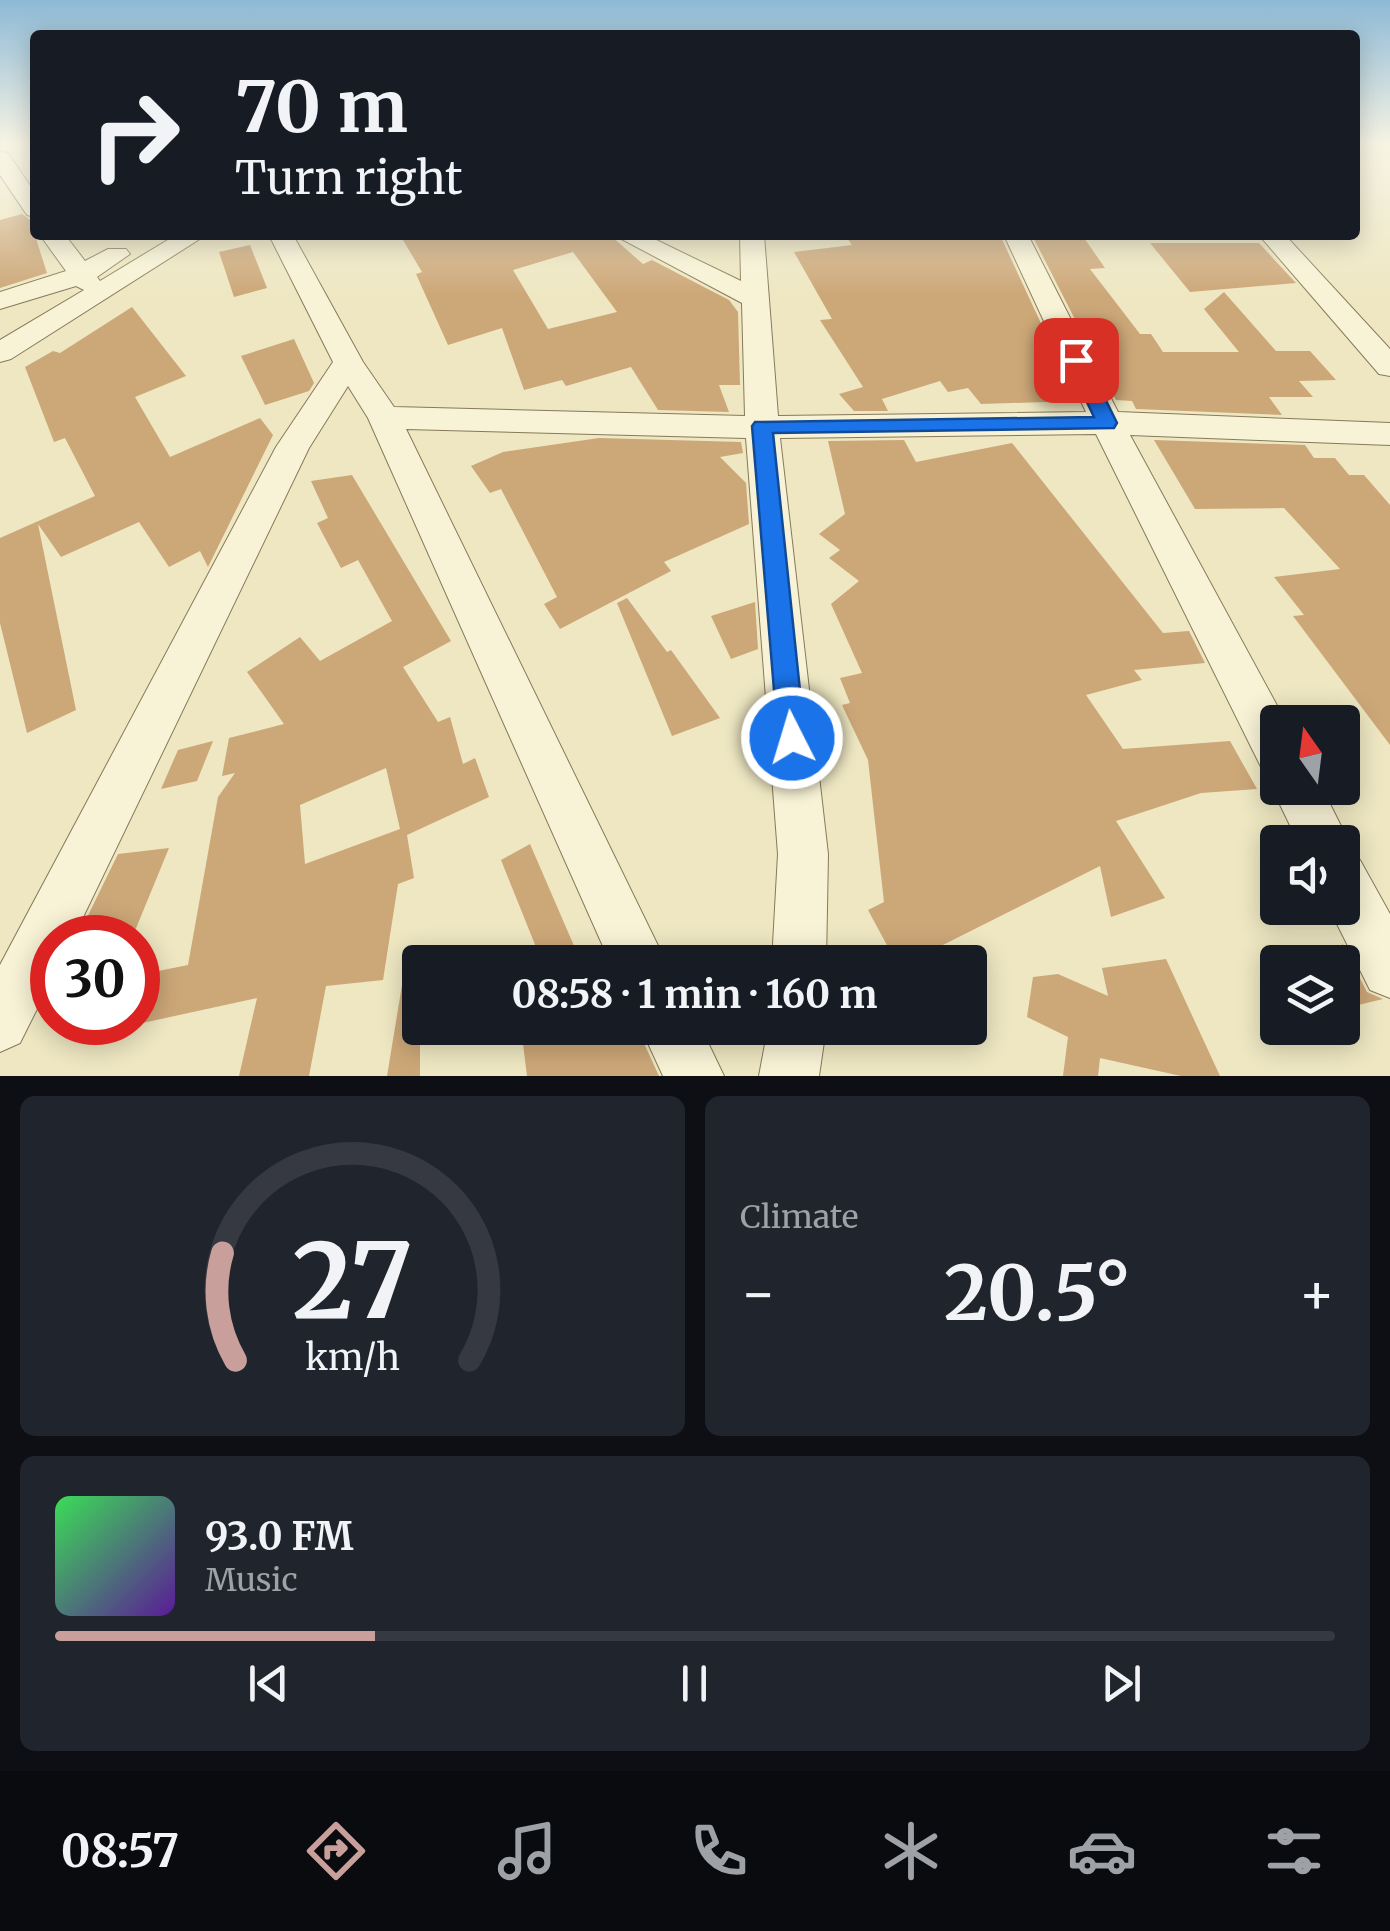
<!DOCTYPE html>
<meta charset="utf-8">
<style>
body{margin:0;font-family:Merriweather,serif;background:#20242c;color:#f1f3f6;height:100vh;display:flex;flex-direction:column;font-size:38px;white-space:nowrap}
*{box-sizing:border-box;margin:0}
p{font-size:32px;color:#9ea1a6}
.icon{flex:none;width:55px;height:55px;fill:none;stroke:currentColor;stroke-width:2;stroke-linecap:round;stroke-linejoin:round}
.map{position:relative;height:1076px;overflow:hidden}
.panel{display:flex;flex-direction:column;gap:20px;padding:20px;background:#0d0f14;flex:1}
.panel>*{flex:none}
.guide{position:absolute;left:30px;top:30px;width:1330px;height:210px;border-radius:10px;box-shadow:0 5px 25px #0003;background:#171b24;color:#f1f3f6;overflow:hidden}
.needle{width:65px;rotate:346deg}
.tools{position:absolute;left:1260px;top:705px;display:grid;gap:20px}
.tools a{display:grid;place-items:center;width:100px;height:100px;border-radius:10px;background:#171b24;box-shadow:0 5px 25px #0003;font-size:50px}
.speed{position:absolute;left:30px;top:915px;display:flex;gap:20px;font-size:50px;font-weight:700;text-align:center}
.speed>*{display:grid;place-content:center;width:130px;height:130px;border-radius:50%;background:#171b24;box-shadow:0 5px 25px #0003;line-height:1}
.speed .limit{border:15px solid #d22;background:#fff;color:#111}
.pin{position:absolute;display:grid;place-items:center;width:85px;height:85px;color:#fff;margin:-42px;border-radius:20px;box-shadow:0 5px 15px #0006}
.me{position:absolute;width:110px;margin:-55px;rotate:355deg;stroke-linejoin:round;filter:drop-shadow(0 0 8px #0008)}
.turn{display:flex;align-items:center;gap:35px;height:210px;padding:0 40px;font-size:45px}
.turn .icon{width:130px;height:130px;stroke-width:2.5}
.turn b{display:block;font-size:70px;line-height:85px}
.big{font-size:75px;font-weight:700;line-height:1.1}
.panel .tile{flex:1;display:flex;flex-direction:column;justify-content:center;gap:15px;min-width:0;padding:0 35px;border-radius:15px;background:#20242c}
.panel .dial{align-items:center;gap:0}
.dial svg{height:260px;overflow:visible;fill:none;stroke:#363941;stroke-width:7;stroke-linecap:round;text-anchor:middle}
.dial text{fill:#f1f3f6;stroke:none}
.song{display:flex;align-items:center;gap:30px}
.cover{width:120px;height:120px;border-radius:15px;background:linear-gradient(135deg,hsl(130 70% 55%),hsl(270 70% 35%))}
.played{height:10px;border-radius:5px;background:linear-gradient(90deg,#c89f9a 25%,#363941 25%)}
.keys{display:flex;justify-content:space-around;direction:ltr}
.heat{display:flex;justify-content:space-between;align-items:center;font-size:55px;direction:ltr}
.panel .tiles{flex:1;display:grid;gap:20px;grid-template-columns:1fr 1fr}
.tile:last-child{grid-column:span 2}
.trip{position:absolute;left:402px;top:945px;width:585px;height:100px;border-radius:10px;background:#171b24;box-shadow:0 5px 25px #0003;font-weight:700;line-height:100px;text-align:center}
.tabs{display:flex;height:160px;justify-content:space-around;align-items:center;background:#090b0e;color:#9ea1a6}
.tabs .icon{width:70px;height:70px}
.tabs .current{color:#c89f9a}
.tabs b{font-size:45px;color:#f1f3f6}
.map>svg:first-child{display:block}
.building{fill:#cca778;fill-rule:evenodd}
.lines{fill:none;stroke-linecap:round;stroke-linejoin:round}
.minor-casing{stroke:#87795a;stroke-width:2}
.minor{fill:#f8f3d6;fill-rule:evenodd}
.route{fill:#1a73e8;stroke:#114b97;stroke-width:2.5}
</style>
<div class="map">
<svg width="1390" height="1076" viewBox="0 0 1390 1076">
<rect width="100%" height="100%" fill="#eee7c2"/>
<g class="building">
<path d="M 22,214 L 30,220 L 47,273 L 0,288 L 0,220 Z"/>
<path d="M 400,235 L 610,235 L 643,264 L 652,260 L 729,300 L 738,312 L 740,385 L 719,385 L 729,412 L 658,410 L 631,367 L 566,386 L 562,380 L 524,390 L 502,328 L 448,345 L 416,274 L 422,272 ZM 573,252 L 617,312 L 548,329 L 513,270 Z"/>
<path d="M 845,235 L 1000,235 L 1077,401 L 981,404 L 968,388 L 948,392 L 940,381 L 882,399 L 888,411 L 854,411 L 839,394 L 863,387 L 820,320 L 832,319 L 794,252 L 852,245 Z"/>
<path d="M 1032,235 L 1082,235 L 1105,268 L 1090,269 L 1140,334 L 1151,334 L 1163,352 L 1239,352 L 1204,309 L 1224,292 L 1276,351 L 1310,351 L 1336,380 L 1299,381 L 1313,397 L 1269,397 L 1282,415 L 1136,409 L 1132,401 L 1116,400 Z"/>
<path d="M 1150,243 L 1259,243 L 1296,283 L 1190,292 Z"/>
<path d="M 250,245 L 267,288 L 234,297 L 219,252 Z"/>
<path d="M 132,307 L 186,376 L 135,397 L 170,457 L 260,418 L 273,435 L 208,567 L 200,551 L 169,567 L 139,522 L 61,557 L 38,524 L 76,710 L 27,733 L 0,623 L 0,538 L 95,496 L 65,438 L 54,442 L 25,367 L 53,351 L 60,353 Z"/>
<path d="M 294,339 L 314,383 L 309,391 L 265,405 L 241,356 Z"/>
<path d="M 599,438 L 741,442 L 743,453 L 720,457 L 746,483 L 749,524 L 664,562 L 671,571 L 560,629 L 544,604 L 557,597 L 501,489 L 490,493 L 471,466 L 503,452 Z"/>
<path d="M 904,440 L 916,462 L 1012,443 L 1163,633 L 1189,631 L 1205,663 L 1134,670 L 1142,680 L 1086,695 L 1123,749 L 1230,741 L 1257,789 L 1201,793 L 1116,821 L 1165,898 L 1111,917 L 1100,866 L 909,962 L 896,962 L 868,910 L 884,902 L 868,760 L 842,705 L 850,703 L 840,678 L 862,673 L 831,604 L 859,581 L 829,558 L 840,550 L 819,534 L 845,514 L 828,441 Z"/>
<path d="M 1154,440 L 1305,445 L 1314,458 L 1335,458 L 1349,475 L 1364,475 L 1390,505 L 1390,745 L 1293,616 L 1304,615 L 1274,577 L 1340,569 L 1284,508 L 1195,509 Z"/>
<path d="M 352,475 L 451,641 L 403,667 L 438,722 L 450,717 L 463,764 L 475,758 L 489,797 L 407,835 L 414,878 L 398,884 L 383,980 L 326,986 L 309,1076 L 239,1076 L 257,998 L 138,1024 L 138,975 L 188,965 L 218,797 L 235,773 L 222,776 L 229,738 L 284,724 L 247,672 L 300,637 L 320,661 L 392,621 L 358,560 L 341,568 L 317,523 L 328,518 L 311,481 ZM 386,768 L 400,829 L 305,864 L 300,805 Z"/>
<path d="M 627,598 L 667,652 L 671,650 L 720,718 L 672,736 L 617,603 Z"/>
<path d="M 755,602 L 758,649 L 731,659 L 711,616 Z"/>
<path d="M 213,741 L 197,781 L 161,789 L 178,750 Z"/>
<path d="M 530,844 L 581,962 L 542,962 L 501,860 Z"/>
<path d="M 169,848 L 132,938 L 77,938 L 118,854 Z"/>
<path d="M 1342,943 L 1367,992 L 1383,999 L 1342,1009 Z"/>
<path d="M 1166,959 L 1220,1076 L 1181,1076 L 1100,1058 L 1098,1076 L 1063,1076 L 1068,1037 L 1027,1017 L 1033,977 L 1058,974 L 1108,996 L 1102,968 Z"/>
<path d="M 403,979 L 420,980 L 420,1076 L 387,1076 Z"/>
<path d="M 521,1028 L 637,1028 L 659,1076 L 527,1076 Z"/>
</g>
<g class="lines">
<defs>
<g id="minor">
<path d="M 0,152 L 8,153 L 35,193 L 35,217 L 27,215 L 0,175 Z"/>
<path d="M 40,235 L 65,235 L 85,261 L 108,249 L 126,249 L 130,254 L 97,277 L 100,281 L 176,235 L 206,235 L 11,359 L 0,362 L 0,340 L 84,290 L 76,286 L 0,309 L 0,292 L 66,271 Z"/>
<path d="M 269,235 L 293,235 L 363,362 L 394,407 L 745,416 L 742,303 L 614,235 L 646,235 L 741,281 L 740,235 L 764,235 L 778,416 L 1086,412 L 1004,235 L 1028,235 L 1118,412 L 1390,423 L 1390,445 L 1130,435 L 1286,722 L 1278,722 L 1278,775 L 1262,769 L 1096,434 L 780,438 L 828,854 L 826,962 L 772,962 L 778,854 L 746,438 L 406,429 L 666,962 L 610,962 L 368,418 L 348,386 L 309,448 L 73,938 L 52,938 L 52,979 L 20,1043 L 0,1052 L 0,965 L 276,447 L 333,362 Z"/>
<path d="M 1259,235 L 1285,235 L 1390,349 L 1390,376 L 1379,374 Z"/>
<path d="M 1278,775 L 1278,788 L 1322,788 L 1349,842 L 1344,853 L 1360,860 L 1390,914 L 1390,998 L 1370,990 L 1329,908 L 1342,908 L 1342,842 L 1298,842 L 1272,788 Z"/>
<path d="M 641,1028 L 701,1028 L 724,1076 L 663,1076 Z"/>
<path d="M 768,1028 L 826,1028 L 819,1076 L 759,1076 Z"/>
</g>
</defs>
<use href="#minor" class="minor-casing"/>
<use href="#minor" class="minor"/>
</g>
<linearGradient id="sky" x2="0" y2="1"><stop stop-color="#8db9d6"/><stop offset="0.49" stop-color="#f7f4e4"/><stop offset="1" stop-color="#f7f4e4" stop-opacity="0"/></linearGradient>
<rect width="1390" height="295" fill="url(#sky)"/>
<path class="route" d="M 1076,355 L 1086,360 L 1117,423 L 1114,428 L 773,433 L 805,738 L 801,747 L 792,751 L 782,747 L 778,738 L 752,426 L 755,422 L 1094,417 L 1067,360 Z"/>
</svg>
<div class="tools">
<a><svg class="needle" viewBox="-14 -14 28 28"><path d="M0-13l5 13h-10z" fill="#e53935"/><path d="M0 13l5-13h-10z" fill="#9ea1a6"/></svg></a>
<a><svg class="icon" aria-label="sound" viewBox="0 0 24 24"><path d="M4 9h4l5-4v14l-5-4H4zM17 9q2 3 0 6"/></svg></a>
<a><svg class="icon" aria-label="layers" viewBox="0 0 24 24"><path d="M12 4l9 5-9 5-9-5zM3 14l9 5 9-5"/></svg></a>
</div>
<div class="speed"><div class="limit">30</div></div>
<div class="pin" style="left:1076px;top:360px;background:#d93025"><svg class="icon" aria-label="arrive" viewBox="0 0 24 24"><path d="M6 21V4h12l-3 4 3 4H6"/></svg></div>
<svg class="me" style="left:792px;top:738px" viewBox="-20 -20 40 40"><circle r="17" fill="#1a73e8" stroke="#fff" stroke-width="3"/><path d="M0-11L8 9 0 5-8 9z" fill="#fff"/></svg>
<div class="trip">08:58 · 1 min · 160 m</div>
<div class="guide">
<div class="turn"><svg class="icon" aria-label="right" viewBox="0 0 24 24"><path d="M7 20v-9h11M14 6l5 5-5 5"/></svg><div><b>70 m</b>Turn right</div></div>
</div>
</div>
<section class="panel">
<div class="tiles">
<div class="tile dial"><svg viewBox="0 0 100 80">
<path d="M14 69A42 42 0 1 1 86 69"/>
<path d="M14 69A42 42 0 0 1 10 36" stroke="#c89f9a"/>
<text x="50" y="56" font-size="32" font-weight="700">27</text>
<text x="50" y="72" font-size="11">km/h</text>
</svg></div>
<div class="tile"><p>Climate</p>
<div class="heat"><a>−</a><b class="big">20.5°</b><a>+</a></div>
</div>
<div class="tile">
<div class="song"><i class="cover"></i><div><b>93.0 FM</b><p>Music</p></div></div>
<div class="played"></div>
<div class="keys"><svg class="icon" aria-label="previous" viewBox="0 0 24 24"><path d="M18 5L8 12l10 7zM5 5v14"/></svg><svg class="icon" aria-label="pause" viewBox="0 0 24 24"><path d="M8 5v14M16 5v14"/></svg><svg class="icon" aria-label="next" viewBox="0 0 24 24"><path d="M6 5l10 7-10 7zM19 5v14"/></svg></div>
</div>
</div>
</section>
<nav class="tabs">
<b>08:57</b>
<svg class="icon current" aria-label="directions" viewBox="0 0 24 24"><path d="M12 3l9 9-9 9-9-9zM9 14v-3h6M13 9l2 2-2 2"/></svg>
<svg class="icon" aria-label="music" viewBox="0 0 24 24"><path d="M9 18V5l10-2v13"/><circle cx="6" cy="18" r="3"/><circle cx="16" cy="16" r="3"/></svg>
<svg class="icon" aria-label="phone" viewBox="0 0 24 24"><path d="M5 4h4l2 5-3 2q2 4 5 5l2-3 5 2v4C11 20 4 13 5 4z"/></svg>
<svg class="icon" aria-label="climate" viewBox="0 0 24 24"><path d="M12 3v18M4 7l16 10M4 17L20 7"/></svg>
<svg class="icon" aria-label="car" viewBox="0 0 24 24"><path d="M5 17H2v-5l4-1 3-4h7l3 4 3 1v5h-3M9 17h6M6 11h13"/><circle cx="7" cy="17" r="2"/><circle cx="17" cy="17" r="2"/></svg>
<svg class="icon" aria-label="filters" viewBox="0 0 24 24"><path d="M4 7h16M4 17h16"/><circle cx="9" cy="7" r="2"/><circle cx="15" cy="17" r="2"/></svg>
</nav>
